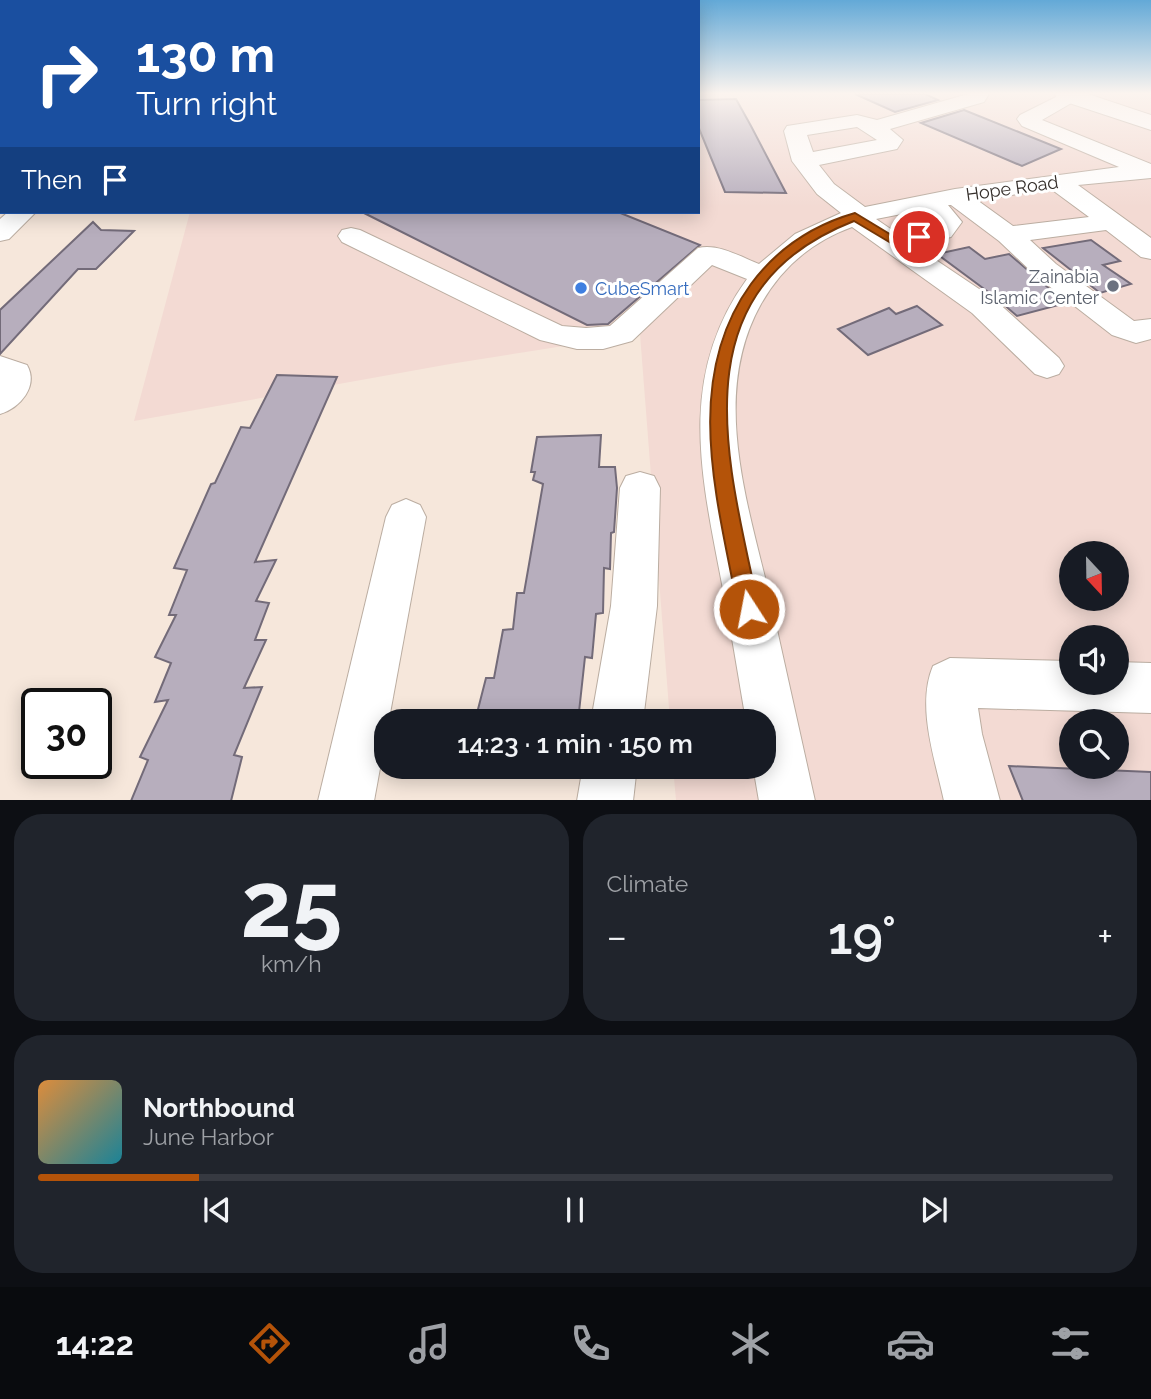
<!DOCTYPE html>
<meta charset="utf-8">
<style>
body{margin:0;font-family:Raleway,sans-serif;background:#20242c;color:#f1f3f6;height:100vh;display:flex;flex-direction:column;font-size:26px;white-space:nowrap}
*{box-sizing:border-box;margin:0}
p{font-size:23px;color:#9ea1a6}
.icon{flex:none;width:38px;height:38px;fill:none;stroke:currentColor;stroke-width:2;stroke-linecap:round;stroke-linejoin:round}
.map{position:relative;height:800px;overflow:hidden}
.side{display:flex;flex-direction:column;gap:14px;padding:14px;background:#0d0f14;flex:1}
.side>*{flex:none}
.guide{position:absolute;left:0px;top:0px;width:700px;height:214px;box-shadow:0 4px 18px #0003;background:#1a4fa0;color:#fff;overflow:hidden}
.needle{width:46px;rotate:158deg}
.fabs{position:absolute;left:1059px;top:541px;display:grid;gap:14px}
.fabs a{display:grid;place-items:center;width:70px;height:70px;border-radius:50%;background:#171b24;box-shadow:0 4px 18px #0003;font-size:35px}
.speed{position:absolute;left:21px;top:688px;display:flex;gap:14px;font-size:35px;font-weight:700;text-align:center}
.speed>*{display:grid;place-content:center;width:91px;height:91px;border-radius:50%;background:#171b24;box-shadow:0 4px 18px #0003;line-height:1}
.speed .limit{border:4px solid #111;border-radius:10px;background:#fff;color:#111}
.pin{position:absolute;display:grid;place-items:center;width:60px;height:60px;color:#fff;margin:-30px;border:4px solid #fff;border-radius:50%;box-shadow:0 2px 7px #0007}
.me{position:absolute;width:77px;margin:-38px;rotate:349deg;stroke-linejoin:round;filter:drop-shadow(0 0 5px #0008)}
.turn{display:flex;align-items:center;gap:24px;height:147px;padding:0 21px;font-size:32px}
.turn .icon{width:91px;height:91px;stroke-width:2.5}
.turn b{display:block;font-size:49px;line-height:60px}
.then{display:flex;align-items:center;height:66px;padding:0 21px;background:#0003;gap:14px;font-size:26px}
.big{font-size:52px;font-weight:600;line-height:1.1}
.side .card{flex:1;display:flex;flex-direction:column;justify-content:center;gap:10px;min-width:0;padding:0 24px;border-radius:28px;background:#20242c}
.side .dial{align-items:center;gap:0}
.dial b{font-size:91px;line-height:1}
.song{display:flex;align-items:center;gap:21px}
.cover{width:84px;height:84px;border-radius:10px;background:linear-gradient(135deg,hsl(30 70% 55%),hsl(190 70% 35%))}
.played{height:7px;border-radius:4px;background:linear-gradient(90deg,#b45309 15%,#363941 15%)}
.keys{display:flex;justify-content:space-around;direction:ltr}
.heat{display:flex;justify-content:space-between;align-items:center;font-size:38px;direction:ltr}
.side .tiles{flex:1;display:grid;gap:14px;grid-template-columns:1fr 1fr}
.card:last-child{grid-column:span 2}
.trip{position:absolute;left:374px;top:709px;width:402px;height:70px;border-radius:28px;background:#171b24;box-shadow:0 4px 18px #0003;font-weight:600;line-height:70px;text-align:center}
.dock{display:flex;height:112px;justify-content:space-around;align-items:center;background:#090b0e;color:#9ea1a6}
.dock .icon{width:49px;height:49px}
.dock .current{color:#b45309}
.dock b{font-size:32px;color:#f1f3f6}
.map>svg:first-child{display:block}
.commercial{fill:#f3dad3;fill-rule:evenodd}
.building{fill:#b7aebd;stroke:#736b79;stroke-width:2}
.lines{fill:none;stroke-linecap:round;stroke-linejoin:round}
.minor-casing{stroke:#bbada1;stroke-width:2}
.major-casing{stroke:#bbada1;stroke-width:2}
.minor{fill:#fff;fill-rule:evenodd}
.major{fill:#fff;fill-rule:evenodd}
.route{fill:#b45309;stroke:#753606;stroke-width:2}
.worship-dot{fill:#6b7280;stroke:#fff;stroke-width:2.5}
.shop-dot{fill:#3f7fe0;stroke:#fff;stroke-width:2.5}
.labels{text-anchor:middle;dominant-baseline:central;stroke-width:6;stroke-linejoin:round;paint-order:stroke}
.street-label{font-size:18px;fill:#352f2b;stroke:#fff}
.worship-label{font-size:18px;fill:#5b616d;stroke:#fff;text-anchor:end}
.shop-label{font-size:18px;fill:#366cbe;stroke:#fff;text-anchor:start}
</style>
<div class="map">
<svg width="1151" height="801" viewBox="0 0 1151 801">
<rect width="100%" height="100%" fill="#f6e7db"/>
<path class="commercial" d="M 698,94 L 1151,94 L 1151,800 L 676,800 L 673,767 L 765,766 L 765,721 L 670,721 L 640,334 L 450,364 L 134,421 L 190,212 L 698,212 ZM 1071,553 L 1116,553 L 1116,598 L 1071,598 ZM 1071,637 L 1116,637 L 1116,682 L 1071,682 ZM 1071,721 L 1116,721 L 1116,766 L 1071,766 Z"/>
<g class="building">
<path d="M 855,94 L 925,94 L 938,100 L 895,112 Z"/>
<path d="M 736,99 L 751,126 L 786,193 L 725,192 L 698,126 L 698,100 Z"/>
<path d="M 964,110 L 1061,149 L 1022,166 L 921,123 Z"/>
<path d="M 362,212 L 618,212 L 700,245 L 608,324 L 587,325 Z"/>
<path d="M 93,222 L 101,230 L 134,231 L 96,269 L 78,269 L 0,354 L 0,310 Z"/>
<path d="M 1091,240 L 1120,261 L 1103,265 L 1131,284 L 1100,293 L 1043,248 Z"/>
<path d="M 969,247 L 985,259 L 1009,254 L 1066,303 L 1017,316 L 995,297 L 937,254 Z"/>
<path d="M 917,306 L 942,325 L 868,355 L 838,329 L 889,308 L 896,314 Z"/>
<path d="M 277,375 L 337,377 L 255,562 L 276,560 L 256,601 L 269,603 L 255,640 L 266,640 L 244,688 L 262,687 L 234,755 L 242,757 L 231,801 L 131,801 L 148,760 L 140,757 L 168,700 L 155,702 L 171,663 L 155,657 L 176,615 L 169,615 L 187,570 L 174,568 L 211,484 L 215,483 L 241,427 L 250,428 Z"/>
<path d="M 601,435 L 599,467 L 615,467 L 617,488 L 614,532 L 611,533 L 610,569 L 604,568 L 603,613 L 596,614 L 592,658 L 585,657 L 579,712 L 567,714 L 567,721 L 475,721 L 486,678 L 494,678 L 503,630 L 513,629 L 517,593 L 524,593 L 543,484 L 533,480 L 535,472 L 531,472 L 537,437 Z"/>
<path d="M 475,766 L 563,766 L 562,775 L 474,769 Z"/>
<path d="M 1009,766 L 1151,772 L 1151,801 L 1023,801 Z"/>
</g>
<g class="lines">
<defs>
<g id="minor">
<path d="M 968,94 L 989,94 L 984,102 L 890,129 L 903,140 L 897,149 L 819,165 L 834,184 L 865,207 L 955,189 L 1119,167 L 1022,126 L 1017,119 L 1020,115 L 1062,94 L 1087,94 L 1042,120 L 1151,164 L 1151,178 L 1078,185 L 1151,238 L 1151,259 L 1141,257 L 1106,230 L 1030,240 L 1056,264 L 1134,321 L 1151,319 L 1151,339 L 1136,343 L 1112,335 L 1036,276 L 999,241 L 951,205 L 948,205 L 962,222 L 951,237 L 915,246 L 994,299 L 1059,358 L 1064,366 L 1059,374 L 1047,378 L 1035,374 L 972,313 L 852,227 C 813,241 782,267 761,304 C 710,395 748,504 770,598 C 785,666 800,733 815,801 L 759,801 L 753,766 L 765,766 L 765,721 L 746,721 C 738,675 731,629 722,584 C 701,475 677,376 747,279 L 712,265 L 632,341 L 603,349 L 577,349 L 540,340 L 342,242 L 338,236 L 342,230 L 351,228 L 360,230 L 562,326 L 586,328 L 610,326 L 698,248 C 718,243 741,257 759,264 L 795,234 L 841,213 L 817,194 L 792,161 L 784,131 L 787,126 L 857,115 L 877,120 ZM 857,127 L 877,140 L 813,152 L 807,135 ZM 1051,189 L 1089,217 L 1013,226 L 977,200 ZM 922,210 L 936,222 L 933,225 L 898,234 L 876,219 Z"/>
<path d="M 8,212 L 36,212 L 9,239 L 0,241 L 0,219 Z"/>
<path d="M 0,356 L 27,365 C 39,386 20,408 0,414 Z"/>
<path d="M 640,472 L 654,476 L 660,488 L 657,606 L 643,721 L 591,721 L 611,606 L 620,488 L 626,476 Z"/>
<path d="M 406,499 L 420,505 L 426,517 L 374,801 L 318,801 L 386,517 L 392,505 Z"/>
<path d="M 950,658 L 1071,661 L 1071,682 L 1116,682 L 1116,662 L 1151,663 L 1151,713 L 978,708 L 982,734 L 1000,801 L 944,801 C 935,759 916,706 933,666 Z"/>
<path d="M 583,766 L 637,766 L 633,801 L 577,801 Z"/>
</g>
<path id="major" d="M 1055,94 L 1088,94 L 1151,115 L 1151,130 L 1057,99 Z"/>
</defs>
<use href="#minor" class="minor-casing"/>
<use href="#major" class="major-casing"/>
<use href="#minor" class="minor"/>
<use href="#major" class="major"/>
</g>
<linearGradient id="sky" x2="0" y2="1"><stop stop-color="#63a9d7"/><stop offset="0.45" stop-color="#fbf4ef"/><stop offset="1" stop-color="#fbf4ef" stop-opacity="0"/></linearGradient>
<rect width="1151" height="207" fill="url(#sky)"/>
<path class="route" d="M 855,213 L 898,239 L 919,233 L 925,237 L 896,246 L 854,221 C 675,291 728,463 759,609 L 756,616 L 749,619 L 741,616 L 738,609 C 718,502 681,380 751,284 C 777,249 813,225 855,213 Z"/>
<circle class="worship-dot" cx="1113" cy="286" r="7"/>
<circle class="shop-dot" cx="581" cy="288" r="7"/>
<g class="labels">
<g class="street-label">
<text transform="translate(1012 188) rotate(-8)">Hope Road</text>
</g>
<g class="worship-label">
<text x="1099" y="276">Zainabia<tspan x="1099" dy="21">Islamic Center</tspan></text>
</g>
<g class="shop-label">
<text x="595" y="288">CubeSmart</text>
</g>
</g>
</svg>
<div class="fabs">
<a><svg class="needle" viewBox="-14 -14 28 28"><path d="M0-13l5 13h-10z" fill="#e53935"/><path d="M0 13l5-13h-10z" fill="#9ea1a6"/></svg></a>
<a><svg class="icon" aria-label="sound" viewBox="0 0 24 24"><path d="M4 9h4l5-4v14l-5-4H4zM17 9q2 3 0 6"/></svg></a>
<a><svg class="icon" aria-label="search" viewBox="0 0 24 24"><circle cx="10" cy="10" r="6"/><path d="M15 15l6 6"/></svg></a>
</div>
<div class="speed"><div class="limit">30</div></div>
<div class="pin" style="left:919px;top:237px;background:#d93025"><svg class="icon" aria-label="arrive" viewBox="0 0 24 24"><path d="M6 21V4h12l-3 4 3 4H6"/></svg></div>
<svg class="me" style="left:749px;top:609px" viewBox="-20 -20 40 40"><circle r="17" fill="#b45309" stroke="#fff" stroke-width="3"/><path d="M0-11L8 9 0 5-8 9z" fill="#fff"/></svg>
<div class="trip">14:23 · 1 min · 150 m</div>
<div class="guide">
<div class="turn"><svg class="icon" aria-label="right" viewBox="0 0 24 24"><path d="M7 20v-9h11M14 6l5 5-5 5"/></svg><div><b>130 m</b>Turn right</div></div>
<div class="then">Then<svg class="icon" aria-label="arrive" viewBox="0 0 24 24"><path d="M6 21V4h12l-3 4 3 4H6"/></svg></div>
</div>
</div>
<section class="side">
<div class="tiles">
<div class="card dial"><b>25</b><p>km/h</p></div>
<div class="card"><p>Climate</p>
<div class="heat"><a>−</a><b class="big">19°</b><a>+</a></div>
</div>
<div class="card">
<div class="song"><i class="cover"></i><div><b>Northbound</b><p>June Harbor</p></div></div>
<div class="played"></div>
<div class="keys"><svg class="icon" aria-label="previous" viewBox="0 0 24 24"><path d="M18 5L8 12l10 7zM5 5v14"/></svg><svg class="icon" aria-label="pause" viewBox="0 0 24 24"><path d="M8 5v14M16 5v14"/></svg><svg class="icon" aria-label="next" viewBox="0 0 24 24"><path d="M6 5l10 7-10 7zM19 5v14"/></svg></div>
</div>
</div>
</section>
<nav class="dock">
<b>14:22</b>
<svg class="icon current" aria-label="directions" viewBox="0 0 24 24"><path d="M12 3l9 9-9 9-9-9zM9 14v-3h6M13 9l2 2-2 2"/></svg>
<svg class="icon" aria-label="music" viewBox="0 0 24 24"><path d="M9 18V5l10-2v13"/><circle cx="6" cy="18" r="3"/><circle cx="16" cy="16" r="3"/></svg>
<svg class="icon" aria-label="phone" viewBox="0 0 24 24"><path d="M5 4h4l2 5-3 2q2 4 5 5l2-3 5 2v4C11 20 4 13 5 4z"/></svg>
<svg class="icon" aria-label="climate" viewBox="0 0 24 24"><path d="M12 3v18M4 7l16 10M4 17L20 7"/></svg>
<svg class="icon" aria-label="car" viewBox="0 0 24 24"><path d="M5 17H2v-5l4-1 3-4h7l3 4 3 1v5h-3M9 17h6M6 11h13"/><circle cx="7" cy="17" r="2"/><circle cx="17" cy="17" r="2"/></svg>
<svg class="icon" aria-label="filters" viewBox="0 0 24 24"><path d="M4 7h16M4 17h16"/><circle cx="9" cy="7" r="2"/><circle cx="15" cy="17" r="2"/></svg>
</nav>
